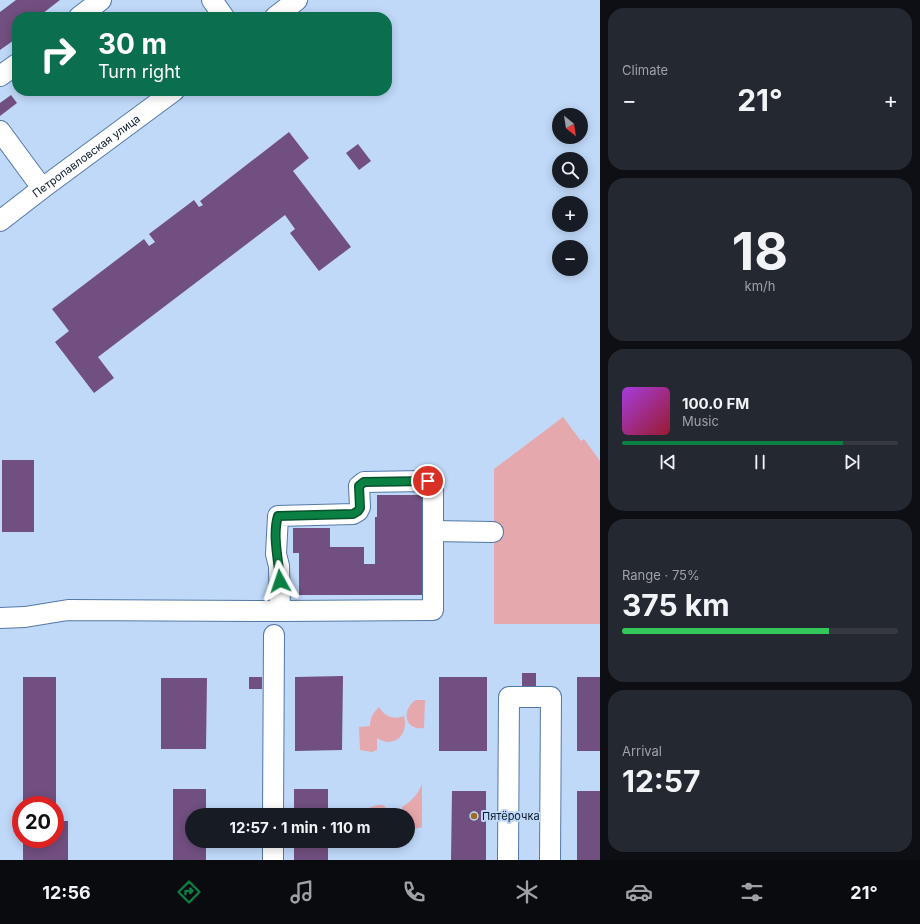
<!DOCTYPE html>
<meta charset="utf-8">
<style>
body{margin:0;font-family:Inter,sans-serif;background:#242831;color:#f1f3f6;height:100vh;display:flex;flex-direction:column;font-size:15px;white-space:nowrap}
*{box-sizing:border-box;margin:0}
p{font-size:13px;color:#9ea1a6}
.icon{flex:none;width:22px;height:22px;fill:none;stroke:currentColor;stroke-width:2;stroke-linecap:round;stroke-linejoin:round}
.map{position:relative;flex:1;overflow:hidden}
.side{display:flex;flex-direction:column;gap:8px;padding:8px;background:#0d0f14;width:320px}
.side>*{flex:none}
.guide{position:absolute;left:12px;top:12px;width:380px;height:84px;border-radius:16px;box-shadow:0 2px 10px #0003;background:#0b6e4f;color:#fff;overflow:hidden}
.needle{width:26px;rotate:150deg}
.controls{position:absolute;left:552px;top:108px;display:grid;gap:8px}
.controls a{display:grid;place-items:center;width:36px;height:36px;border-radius:50%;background:#171b24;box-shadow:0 2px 10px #0003;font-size:20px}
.speed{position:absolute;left:12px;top:796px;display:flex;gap:8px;font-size:20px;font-weight:700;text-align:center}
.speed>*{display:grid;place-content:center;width:52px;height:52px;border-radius:50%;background:#171b24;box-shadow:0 2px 10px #0003;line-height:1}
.speed .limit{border:6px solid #d22;background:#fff;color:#111}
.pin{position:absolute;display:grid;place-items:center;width:34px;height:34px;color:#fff;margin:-17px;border:2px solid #fff;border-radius:50%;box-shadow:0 1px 4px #0007}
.me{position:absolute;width:44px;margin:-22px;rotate:355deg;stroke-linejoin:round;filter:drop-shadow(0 0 3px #0008)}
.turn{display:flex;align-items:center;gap:14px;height:84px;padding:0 20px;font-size:18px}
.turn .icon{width:52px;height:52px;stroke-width:2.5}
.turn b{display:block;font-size:28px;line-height:34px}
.big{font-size:30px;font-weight:700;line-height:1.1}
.side .widget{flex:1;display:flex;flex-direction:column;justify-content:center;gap:6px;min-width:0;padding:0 14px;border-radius:16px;background:#242831}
.side .dial{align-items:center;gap:0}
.dial b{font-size:52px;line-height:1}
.song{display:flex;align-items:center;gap:12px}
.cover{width:48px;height:48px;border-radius:6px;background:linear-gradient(135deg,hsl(280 70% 55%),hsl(350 70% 35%))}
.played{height:4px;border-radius:2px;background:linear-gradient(90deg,#0b8043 80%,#363941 80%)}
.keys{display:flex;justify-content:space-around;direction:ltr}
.heat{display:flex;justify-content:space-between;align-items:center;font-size:22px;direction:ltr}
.charge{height:6px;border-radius:3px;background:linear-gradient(90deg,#34c759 75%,#363941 0)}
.trip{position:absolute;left:185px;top:808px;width:230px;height:40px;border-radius:20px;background:#171b24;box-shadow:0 2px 10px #0003;font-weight:700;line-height:40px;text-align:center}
.menu{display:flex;height:64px;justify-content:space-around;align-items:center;background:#090b0e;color:#9ea1a6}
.menu .icon{width:28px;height:28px}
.menu .current{color:#0b8043}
.menu b{font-size:18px;color:#f1f3f6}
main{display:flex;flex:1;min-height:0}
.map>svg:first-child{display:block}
.green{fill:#e5a8ac}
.building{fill:#714f80}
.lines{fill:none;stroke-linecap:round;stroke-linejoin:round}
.minor-casing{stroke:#5379a8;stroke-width:22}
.minor{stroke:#fff;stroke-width:20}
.route-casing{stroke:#07532c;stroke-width:10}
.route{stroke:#0b8043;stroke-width:7}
.poi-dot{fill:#9d6e21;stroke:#c0d9f9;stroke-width:1.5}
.labels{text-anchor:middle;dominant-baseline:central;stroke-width:4;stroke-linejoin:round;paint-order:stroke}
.street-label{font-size:11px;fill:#09182a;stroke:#c0d9f9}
.poi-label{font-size:11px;fill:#09182a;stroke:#c0d9f9;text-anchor:start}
</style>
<main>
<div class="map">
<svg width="600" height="860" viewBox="0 0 600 860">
<rect width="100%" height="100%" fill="#c0d9f9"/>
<g class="green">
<path d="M 563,417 L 581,441 L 584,439 L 600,461 L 600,624 L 494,624 L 494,469 Z"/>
<path d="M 416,700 L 425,700 L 424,728 C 421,728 417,729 414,727 C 402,722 406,705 416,700 Z"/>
<path d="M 379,707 C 385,717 394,720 404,716 C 409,735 394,749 377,738 L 377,750 L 372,752 L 360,750 L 359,727 L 370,726 C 370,718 373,713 379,707 Z"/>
<path d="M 422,784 L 422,827 L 411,830 L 408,825 L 408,815 L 404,815 L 402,807 C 412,801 418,794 422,784 Z"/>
<path d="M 378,805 L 383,805 L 394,815 L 400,815 L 362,815 L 368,808 Z"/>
</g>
<g class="building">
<path d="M 16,0 L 60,0 L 38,17 L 17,17 L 17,38 L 0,50 L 0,12 Z"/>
<path d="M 11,95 L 17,103 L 0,116 L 0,103 Z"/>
<path d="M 289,132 L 309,158 L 293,171 L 351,247 L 319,271 L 290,233 L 295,229 L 285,215 L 98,357 L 114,378 L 94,393 L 55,342 L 69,331 L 52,309 L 144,239 L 149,246 L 155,242 L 149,234 L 194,200 L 199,207 L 203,205 L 200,201 Z"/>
<path d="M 358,144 L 371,161 L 359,170 L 346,153 Z"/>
<rect x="2" y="460" width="32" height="72"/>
<path d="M 377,495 L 422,495 L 422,595 L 299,595 L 299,553 L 293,553 L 293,528 L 330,528 L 330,547 L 364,547 L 364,564 L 375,564 L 375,517 L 377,517 Z"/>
<rect x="522" y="673" width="14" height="13"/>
<path d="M 343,676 L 342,750 L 295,751 L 295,677 Z"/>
<rect x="23" y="677" width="33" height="128"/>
<rect x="249" y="677" width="13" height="12"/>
<rect x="439" y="677" width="48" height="74"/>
<rect x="577" y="677" width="23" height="74"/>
<path d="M 161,678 L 207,678 L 206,749 L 161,749 Z"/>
<path d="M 173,789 L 206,789 L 206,815 L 192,815 L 192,841 L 206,841 L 206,860 L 173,860 Z"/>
<rect x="294" y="789" width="34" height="26"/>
<path d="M 452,791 L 486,791 L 486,860 L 451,860 Z"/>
<rect x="577" y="791" width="23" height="69"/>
<path d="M 55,821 L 68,821 L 68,860 L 23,860 L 23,839 L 55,839 Z"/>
<rect x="294" y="841" width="34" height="19"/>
</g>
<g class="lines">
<defs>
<g id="minor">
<path d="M 212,0 L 224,17"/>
<path d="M 79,17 L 101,0"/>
<path d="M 275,17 L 297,0"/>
<path d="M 0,76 L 17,64"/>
<path d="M 0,131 L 42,188"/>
<path id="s1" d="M 0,221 L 44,187 L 174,91"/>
<path d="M 433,531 L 493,532"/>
<path d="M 0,618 L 25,617 L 68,610 L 280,611 L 433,610 L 433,489 L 431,483 L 425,481 L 364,482 L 359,486 L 360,507 L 358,511 L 353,514 L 278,516 L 276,554 L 279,566 L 280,611"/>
<path d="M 273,815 L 274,635"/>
<path d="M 273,860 L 273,841"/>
<path d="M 508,860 L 509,697 L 551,697 L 550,860"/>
</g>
</defs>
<use href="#minor" class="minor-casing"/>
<use href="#minor" class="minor"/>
</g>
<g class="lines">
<defs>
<path id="route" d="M 280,581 C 279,561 272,536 278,516 L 353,514 L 358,511 L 360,508 L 359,486 L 364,482 L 428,481"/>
</defs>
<use href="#route" class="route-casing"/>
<use href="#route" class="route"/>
</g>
<circle class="poi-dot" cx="474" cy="816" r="4"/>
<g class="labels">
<g class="street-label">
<text stroke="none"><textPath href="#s1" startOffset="108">Петропавловская улица</textPath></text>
</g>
<g class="poi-label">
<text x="482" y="816">Пятёрочка</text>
</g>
</g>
</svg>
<div class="controls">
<a><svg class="needle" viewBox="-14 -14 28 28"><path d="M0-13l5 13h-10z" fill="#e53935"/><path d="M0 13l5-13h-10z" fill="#9ea1a6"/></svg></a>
<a><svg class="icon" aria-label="search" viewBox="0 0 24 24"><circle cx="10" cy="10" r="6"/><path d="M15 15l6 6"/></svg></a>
<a>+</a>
<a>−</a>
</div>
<div class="speed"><div class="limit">20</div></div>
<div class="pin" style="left:428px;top:481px;background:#d93025"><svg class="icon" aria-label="arrive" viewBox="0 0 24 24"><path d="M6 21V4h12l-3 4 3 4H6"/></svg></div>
<svg class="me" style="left:280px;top:581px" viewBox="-20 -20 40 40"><path d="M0-17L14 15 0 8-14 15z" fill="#0b8043" stroke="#fff" stroke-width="4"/></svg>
<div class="trip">12:57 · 1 min · 110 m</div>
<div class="guide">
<div class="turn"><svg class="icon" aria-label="right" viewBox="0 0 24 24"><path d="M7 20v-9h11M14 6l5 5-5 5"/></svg><div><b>30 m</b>Turn right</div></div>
</div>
</div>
<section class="side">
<div class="widget"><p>Climate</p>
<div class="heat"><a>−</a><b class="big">21°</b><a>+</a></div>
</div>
<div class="widget dial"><b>18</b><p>km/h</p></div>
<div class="widget">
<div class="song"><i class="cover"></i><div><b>100.0 FM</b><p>Music</p></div></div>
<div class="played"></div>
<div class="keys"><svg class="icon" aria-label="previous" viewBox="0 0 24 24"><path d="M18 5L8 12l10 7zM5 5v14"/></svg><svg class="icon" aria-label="pause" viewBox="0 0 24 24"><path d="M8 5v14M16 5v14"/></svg><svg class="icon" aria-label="next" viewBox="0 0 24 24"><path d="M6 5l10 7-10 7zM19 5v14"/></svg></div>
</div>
<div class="widget"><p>Range · 75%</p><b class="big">375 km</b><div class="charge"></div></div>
<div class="widget"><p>Arrival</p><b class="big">12:57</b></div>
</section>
</main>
<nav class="menu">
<b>12:56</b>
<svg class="icon current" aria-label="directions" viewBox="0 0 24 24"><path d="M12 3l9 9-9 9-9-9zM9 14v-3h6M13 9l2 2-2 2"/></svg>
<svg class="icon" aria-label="music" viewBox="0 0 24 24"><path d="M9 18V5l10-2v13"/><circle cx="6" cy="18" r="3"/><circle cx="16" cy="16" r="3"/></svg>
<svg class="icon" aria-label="phone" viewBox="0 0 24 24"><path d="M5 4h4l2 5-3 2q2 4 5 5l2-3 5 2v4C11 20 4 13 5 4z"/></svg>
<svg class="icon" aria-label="climate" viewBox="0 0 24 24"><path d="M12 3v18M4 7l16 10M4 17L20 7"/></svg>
<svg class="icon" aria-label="car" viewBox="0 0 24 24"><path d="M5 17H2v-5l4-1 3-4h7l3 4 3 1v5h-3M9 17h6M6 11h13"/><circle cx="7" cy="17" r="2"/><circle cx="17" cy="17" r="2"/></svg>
<svg class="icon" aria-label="filters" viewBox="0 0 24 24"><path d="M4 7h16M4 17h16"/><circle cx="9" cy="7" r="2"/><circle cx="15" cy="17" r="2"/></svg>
<b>21°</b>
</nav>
